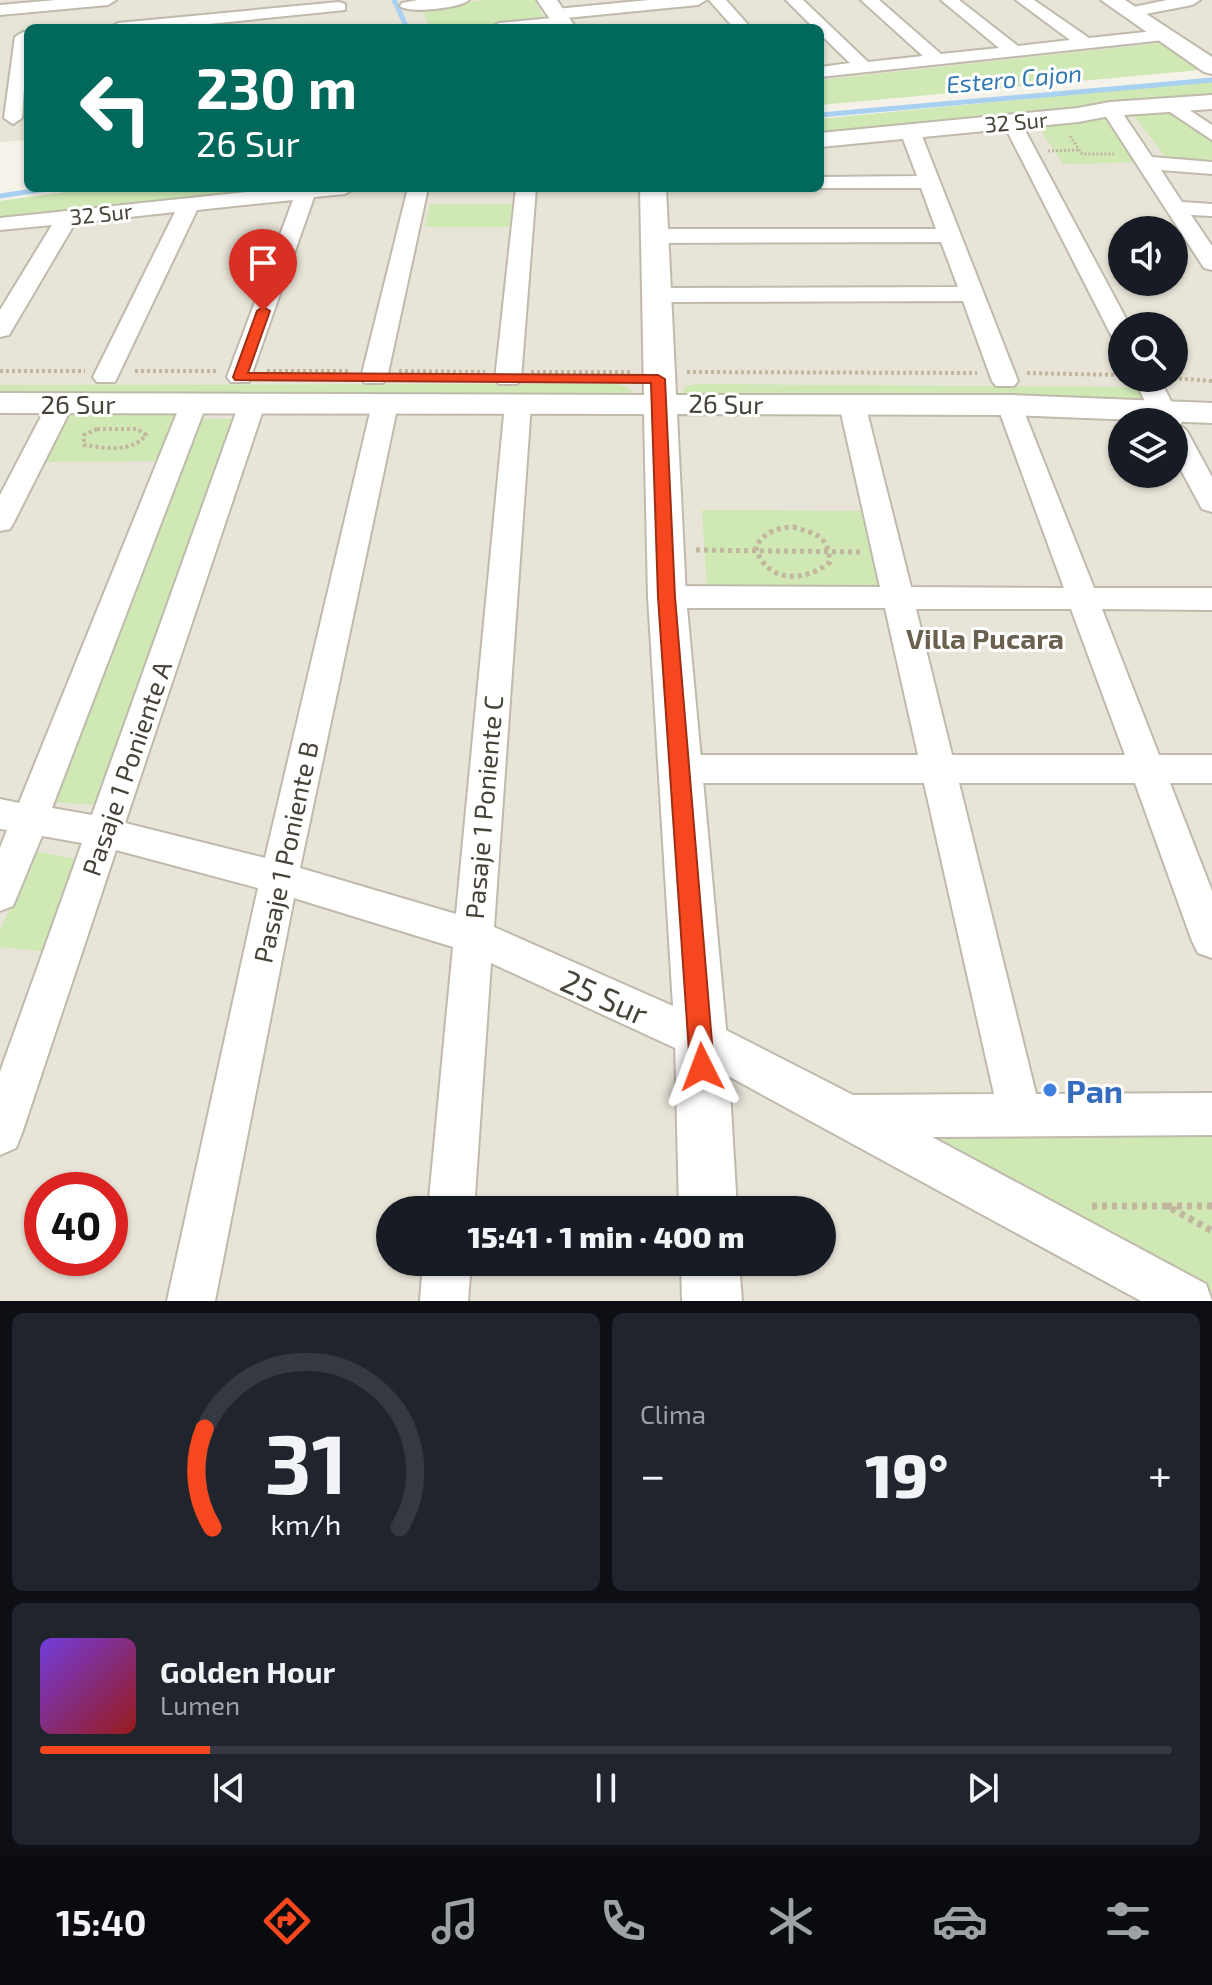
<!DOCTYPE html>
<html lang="es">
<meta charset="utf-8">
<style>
body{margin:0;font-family:"Exo 2",sans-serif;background:#20242c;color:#f1f3f6;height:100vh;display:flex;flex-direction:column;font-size:30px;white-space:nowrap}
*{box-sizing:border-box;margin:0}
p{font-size:26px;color:#9ea1a6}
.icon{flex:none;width:44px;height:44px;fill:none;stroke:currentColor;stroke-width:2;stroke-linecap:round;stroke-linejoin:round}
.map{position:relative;height:1301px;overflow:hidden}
.details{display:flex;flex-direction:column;gap:12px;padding:12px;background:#0d0f14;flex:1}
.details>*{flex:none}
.hud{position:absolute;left:24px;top:24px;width:800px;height:168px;border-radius:12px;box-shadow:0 2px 6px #0004;background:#00695c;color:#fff;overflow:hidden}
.fabs{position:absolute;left:1108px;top:216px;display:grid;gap:16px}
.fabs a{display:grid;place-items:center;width:80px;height:80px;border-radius:50%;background:#171b24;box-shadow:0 2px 6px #0004;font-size:40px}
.speed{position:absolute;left:24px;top:1172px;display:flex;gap:16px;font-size:40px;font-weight:700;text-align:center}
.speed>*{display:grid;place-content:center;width:104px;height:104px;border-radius:50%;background:#171b24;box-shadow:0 2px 6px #0004;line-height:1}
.speed .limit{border:12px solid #d22;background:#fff;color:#111}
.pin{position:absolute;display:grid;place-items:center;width:68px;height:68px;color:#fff;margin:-82px -34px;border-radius:50% 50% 50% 0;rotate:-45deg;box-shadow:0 0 8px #0007}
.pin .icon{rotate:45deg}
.me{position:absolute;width:88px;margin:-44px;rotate:357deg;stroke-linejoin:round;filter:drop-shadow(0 0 6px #0008)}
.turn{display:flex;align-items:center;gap:28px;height:168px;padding:0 40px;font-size:36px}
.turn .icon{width:104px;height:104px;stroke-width:2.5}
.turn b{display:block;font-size:56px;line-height:68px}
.big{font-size:60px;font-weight:800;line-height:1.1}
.details .tile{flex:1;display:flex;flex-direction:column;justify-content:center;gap:12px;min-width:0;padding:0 28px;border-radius:12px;background:#20242c}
.details .dial{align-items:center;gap:0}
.dial svg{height:208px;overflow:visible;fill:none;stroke:#363941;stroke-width:7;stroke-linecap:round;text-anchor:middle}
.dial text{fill:#f1f3f6;stroke:none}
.song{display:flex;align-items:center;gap:24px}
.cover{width:96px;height:96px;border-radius:12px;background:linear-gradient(135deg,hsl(260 70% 55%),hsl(0 70% 35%))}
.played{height:8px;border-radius:4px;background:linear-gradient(90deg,#f6471f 15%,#363941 15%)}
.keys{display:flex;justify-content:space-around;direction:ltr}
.heat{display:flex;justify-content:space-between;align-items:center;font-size:44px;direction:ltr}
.details .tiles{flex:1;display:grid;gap:12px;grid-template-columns:1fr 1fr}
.tile:last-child{grid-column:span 2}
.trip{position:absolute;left:376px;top:1196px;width:460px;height:80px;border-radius:40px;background:#171b24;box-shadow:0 2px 6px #0004;font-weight:800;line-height:80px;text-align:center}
.tab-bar{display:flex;height:128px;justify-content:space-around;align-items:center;background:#090b0e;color:#9ea1a6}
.tab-bar .icon{width:56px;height:56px}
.tab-bar .selected{color:#f6471f}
.tab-bar b{font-size:36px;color:#f1f3f6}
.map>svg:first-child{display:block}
.residential{fill:#e8e4d8;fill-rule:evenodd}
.green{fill:#cfe8b4}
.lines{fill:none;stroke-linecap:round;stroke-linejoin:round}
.stream{stroke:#a8d0f0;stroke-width:5}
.minor-casing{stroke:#c0baac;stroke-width:4}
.tertiary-casing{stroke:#c0baac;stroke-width:4}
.path-far3{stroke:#c2b69e;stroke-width:3;stroke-dasharray:2 2;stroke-linecap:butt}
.path-far2{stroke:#c2b69e;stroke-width:4;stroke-dasharray:3 3;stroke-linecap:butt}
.path-far1{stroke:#c2b69e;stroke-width:5;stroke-dasharray:4 4;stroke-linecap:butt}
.path{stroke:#c2b69e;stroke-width:7;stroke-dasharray:5 5;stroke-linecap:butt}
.minor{fill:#fff;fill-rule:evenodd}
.tertiary{fill:#fff;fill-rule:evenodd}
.route{fill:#f6471f;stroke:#a02e14;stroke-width:2}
.shop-dot{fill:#3f7fe0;stroke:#fff;stroke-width:3}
.labels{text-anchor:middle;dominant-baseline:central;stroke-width:6;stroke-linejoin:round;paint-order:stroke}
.far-street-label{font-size:22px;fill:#484338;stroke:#fff}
.far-water-label{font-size:24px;font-style:italic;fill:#3278b3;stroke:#fff}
.street-label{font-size:26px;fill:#484338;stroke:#fff}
.neighbourhood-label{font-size:28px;font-weight:bold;fill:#6b614f;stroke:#fff}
.near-street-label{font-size:32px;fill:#484338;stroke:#fff}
.near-shop-label{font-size:32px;font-weight:bold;fill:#366cbe;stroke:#fff;text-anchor:start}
</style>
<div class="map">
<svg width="1212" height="1301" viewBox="0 0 1212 1301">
<rect width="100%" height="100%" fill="#f5f2ea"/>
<g class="residential">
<path d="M 0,0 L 1212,0 L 1212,61 L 820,97 L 820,28 L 28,28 L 28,140 L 0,142 Z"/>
<path d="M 1212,81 L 1212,1301 L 0,1301 L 0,201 L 95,188 L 820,188 L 820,119 ZM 1122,230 L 1174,230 L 1174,282 L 1122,282 ZM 1122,326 L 1174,326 L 1174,378 L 1122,378 ZM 1122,422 L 1174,422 L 1174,474 L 1122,474 ZM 42,1190 L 110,1190 L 110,1258 L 42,1258 ZM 390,1210 L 822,1210 L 822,1262 L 390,1262 Z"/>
</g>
<g class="green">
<path d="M 486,0 L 535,0 L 545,20 L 470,28 L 430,28 L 421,7 Z"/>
<path d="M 1161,43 L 1200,70 L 820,105 L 820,80 Z"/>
<path d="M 1212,81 L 1212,97 L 820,135 L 820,119 Z"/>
<path d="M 1172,109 L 1212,138 L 1212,165 L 1170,163 L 1132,113 Z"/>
<path d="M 1127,116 L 1157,162 L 1063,164 L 1037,124 Z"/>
<path d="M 95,188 L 306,188 L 0,221 L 0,201 Z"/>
<path d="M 430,204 L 512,204 L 510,227 L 425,227 Z"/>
<path d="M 617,384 L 628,387 L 633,393 L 630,396 L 0,398 L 0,385 Z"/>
<path d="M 698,384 L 1137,387 L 1145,396 L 1137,401 L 689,396 L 683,393 L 685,386 Z"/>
<path d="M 179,413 L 160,461 L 40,462 L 64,414 Z"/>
<path d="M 192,419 L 239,419 L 106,805 L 45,802 Z"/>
<path d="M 702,510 L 868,511 L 885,592 L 707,591 Z"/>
<path d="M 34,851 L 81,860 L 50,952 L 0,947 L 0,931 Z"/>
<path d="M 1212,1129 L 1212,1291 L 919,1133 Z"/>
</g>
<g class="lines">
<g class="stream">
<path d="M 394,0 L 407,28"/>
<path d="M 820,115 L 1212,80"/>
<path d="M 0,196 L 52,188"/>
</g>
<defs>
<g id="minor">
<path d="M 56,0 L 116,0 L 108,5 L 0,15 L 0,5 Z"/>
<path d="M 418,0 L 469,0 C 460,8 409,14 400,6 L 402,3 Z"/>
<path d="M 649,0 L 706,0 L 698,5 L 566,18 L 570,22 L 562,27 L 491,28 L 499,23 L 552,18 L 548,14 L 556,9 Z"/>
<path d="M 709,0 L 726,0 L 751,28 L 734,28 Z"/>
<path d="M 786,0 L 803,0 L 868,62 L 923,56 L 861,0 L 879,0 L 941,54 L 999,48 L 941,0 L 959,0 L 1018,46 L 1070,40 L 1016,0 L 1034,0 L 1089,38 L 1164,30 L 1172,35 L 1164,40 L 820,77 L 820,67 L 850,63 L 820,34 L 820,28 L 814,28 Z"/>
<path d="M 1167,0 L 1200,0 L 1192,5 L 1130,17 L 1122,12 L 1124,9 Z"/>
<path d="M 339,2 L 345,4 L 345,10 L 170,28 L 110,28 L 118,23 Z"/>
<path d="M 23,32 L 28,33 L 22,118 L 13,124 L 4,118 L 15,37 Z"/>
<path d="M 1174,100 L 1212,125 L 1212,140 L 1167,110 L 1165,106 L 1167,102 Z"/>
<path d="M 1110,103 L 1117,105 L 1152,157 L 1212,162 L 1212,174 L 1161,170 L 1182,202 L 1212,204 L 1212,216 L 1191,215 L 1212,246 L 1212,270 L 1204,268 L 1101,109 Z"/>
<path d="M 1011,115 L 1020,121 L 1130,326 L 1122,326 L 1122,340 L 1113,338 L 1110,333 L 1002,121 Z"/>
<path d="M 910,125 L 920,131 L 1018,381 L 1014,386 L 996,386 L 992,381 L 963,301 L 655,302 L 647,300 L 643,295 L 647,290 L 655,288 L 958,287 L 941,242 L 654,243 L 643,236 L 654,229 L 936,229 L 921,188 L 815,188 L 820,188 L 820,177 L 917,176 L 900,131 Z"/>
<path d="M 285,188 L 355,188 L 345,194 L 314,197 L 249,382 L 231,382 L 227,377 L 293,200 L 197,210 L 115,382 L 97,382 L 93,377 L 175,212 L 75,223 L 12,330 L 9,335 L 0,337 L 0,310 L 52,225 L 0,230 L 0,218 Z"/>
<path d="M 408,188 L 428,188 L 387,378 L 383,383 L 365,383 L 361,378 Z"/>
<path d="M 516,188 L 536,188 L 521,379 L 517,384 L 499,384 L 495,379 Z"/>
<path d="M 1133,378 L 1159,378 L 1182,422 L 1180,425 L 1187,431 L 1212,477 L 1212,512 L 1202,509 L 1174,457 L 1174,422 L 1156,422 Z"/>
<path d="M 61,395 L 70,398 L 74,403 L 14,522 L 10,529 L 0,531 L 0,495 L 48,403 L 52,398 Z"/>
<path d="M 194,395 L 203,398 L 207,403 L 52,808 L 92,815 L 239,404 L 243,399 L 261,399 L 265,404 L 125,823 L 265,858 L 372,404 L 376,399 L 394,399 L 398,404 L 300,868 L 456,914 L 505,404 L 509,399 L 527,399 L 531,404 L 494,927 L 716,1025 L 853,1095 L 994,1094 L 924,783 L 680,783 L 668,779 L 663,769 L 668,759 L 680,755 L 918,755 L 885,608 L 667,608 L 656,604 L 652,597 L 656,590 L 667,586 L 880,587 L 839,404 L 843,399 L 861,399 L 865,404 L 911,587 L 1064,588 L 997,405 L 1001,399 L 1019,399 L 1094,588 L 1212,588 L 1212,610 L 1102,609 L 1159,755 L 1212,755 L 1212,783 L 1170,783 L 1212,891 L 1212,958 L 1198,953 L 1192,941 L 1135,783 L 959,783 L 1036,1094 L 1212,1093 L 1212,1135 L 932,1137 L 1206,1284 L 1212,1301 L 1141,1301 L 686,1053 L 491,963 L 474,1210 L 428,1210 L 453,947 L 294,898 L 215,1301 L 167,1301 L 258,888 L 116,850 L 22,1133 L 16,1148 L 0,1155 L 0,1072 L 82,843 L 42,836 L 13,906 L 0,911 L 0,848 L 7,830 L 0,829 L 0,799 L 19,803 L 181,403 L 185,398 ZM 916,609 L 1071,609 L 1125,755 L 952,755 Z"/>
<path d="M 423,1262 L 471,1262 L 468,1301 L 420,1301 Z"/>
</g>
<g id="tertiary">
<path d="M 537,0 L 557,0 L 576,28 L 556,28 Z"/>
<path d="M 1101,0 L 1125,0 L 1212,57 L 1212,74 L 1204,72 Z"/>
<path d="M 1212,95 L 1212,109 L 1110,116 L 1078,122 L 820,147 L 820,133 L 1078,108 L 1110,102 Z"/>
<path d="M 640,188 L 666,188 L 676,395 L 1010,395 L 1212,403 L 1212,423 L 1010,415 L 677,414 L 686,597 L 727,1039 L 737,1210 L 679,1210 L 675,1039 L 648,597 L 644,414 L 0,413 L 0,393 L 644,395 Z"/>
<path d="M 681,1262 L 739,1262 L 742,1301 L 682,1301 Z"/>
</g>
</defs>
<use href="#minor" class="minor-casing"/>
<use href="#tertiary" class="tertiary-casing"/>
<g class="path-far3">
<path d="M 1070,136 L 1082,154 L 1114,154"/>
<path d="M 1048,151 L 1078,150"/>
</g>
<g class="path-far2">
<path d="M 0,371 L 85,371"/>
<path d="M 135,371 L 217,371"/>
<path d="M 267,371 L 349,371"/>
<path d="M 399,371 L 485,372"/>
<path d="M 531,372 L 633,372"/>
<path d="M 687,372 L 977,373"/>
<path d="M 1027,373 L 1121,375"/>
<path d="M 1173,378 L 1212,381"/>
<path d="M 97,429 L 137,429 L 146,435 C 132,453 104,448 84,445 L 84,435 Z"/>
</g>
<g class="path-far1">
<path d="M 793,527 C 816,534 828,535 830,562 C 805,583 765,583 756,547 C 764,532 776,528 793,527 Z"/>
<path d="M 696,550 L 862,552"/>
</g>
<g class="path">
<path d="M 1092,1206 L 1167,1206"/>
<path d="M 1212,1206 L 1167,1206 L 1212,1231"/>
</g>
<use href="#minor" class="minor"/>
<use href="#tertiary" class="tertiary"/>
</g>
<path class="route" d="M 263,307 L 270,311 L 248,373 L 658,375 L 665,379 L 675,597 L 714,1067 L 711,1075 L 702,1079 L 694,1075 L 690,1067 L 658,597 L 651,383 L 235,380 L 233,377 L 257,311 Z"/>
<circle class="shop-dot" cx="1050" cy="1090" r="8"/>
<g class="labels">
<g class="far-street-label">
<text transform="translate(1016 121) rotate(-5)">32 Sur</text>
<text transform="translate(101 213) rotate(-6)">32 Sur</text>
</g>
<g class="far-water-label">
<text transform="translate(1014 78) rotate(-5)">Estero Cajon</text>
</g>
<g class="street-label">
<text x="78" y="403">26 Sur</text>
<text transform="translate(726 403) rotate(1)">26 Sur</text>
<text transform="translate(126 768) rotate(-71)">Pasaje 1 Poniente A</text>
<text transform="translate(483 807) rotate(-85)">Pasaje 1 Poniente C</text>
<text transform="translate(285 852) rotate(-78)">Pasaje 1 Poniente B</text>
</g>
<g class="neighbourhood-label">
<text x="985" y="638">Villa Pucara</text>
</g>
<g class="near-street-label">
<text transform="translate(605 996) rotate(24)">25 Sur</text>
</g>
<g class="near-shop-label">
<text x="1066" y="1090">Pan</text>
</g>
</g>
</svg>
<div class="fabs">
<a><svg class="icon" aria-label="sound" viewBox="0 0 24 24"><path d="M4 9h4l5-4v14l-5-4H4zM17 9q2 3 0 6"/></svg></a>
<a><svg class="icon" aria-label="search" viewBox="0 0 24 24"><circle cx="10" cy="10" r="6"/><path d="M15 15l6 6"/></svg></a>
<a><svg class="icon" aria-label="layers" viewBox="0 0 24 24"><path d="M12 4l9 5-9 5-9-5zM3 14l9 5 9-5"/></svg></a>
</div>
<div class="speed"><div class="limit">40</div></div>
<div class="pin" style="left:263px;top:311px;background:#d93025"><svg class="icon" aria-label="arrive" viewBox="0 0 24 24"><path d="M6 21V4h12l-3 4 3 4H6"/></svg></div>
<svg class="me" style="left:702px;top:1067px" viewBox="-20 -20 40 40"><path d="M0-17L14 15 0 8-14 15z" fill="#f6471f" stroke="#fff" stroke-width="4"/></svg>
<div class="trip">15:41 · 1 min · 400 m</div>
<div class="hud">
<div class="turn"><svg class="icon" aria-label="left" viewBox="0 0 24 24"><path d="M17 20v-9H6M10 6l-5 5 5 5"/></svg><div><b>230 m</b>26 Sur</div></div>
</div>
</div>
<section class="details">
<div class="tiles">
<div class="tile dial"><svg viewBox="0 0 100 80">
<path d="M14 69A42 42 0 1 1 86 69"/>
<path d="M14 69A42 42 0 0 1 11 31" stroke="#f6471f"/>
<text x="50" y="56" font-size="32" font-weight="700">31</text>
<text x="50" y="72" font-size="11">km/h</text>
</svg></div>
<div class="tile"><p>Clima</p>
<div class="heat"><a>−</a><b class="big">19°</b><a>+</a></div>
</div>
<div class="tile">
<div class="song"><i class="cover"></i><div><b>Golden Hour</b><p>Lumen</p></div></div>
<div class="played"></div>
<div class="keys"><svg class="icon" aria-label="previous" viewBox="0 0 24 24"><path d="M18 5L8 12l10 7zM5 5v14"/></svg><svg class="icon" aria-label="pause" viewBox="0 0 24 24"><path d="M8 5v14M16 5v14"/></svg><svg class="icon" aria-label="next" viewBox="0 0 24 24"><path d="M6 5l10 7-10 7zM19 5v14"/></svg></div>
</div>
</div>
</section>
<nav class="tab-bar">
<b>15:40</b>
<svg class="icon selected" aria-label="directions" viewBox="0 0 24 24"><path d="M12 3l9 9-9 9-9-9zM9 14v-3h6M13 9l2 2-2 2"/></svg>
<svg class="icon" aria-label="music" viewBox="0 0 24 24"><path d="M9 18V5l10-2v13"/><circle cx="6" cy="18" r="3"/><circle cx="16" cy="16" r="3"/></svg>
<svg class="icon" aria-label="phone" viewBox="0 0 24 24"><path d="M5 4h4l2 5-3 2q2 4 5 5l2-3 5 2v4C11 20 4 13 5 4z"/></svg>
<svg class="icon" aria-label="climate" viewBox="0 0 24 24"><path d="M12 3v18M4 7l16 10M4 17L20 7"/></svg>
<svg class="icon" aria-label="car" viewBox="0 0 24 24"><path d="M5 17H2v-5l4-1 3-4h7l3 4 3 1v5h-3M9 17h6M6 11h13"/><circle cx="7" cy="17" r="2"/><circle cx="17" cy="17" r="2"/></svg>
<svg class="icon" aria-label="filters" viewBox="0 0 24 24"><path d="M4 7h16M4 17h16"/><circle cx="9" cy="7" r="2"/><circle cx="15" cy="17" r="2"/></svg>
</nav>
